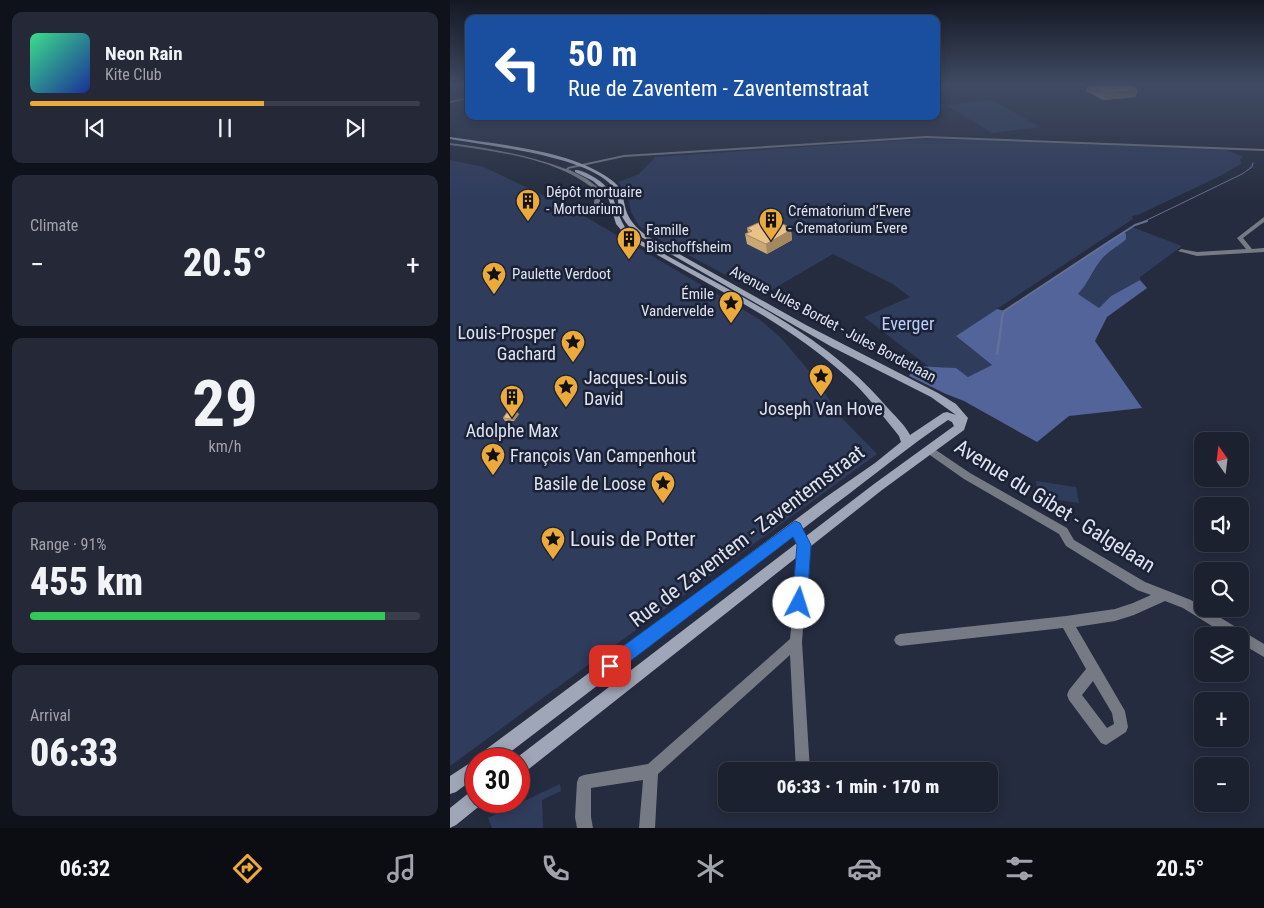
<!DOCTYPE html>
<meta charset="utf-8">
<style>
body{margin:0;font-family:"Roboto Condensed",sans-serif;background:#252937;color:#f1f3f6;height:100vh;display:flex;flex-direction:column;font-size:19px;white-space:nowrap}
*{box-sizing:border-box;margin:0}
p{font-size:16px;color:#a0a3aa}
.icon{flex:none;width:28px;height:28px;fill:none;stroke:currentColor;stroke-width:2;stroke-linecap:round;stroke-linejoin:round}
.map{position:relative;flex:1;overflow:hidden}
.drawer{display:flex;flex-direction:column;gap:12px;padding:12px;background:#0f121a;width:450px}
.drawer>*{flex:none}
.top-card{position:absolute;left:15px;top:15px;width:475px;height:105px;border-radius:10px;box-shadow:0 2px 12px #0003,0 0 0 1px #3a3e4b;background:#1a4fa0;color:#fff;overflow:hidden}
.needle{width:32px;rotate:346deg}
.fabs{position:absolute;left:744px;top:432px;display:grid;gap:10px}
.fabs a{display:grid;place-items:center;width:55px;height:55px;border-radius:10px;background:#1c212f;box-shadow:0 2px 12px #0003,0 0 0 1px #3a3e4b;font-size:25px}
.speed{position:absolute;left:15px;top:748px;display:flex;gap:10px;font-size:25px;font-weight:700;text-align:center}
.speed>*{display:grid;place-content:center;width:65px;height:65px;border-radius:50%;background:#1c212f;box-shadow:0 2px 12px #0003,0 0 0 1px #3a3e4b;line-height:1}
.speed .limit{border:8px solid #d22;background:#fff;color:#111}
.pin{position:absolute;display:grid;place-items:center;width:42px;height:42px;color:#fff;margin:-21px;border-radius:10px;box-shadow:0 2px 8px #0006}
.me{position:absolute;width:55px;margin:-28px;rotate:5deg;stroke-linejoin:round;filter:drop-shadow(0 0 4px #0008)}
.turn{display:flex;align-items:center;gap:18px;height:105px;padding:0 20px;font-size:22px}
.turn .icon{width:65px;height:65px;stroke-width:2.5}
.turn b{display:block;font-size:35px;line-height:42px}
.big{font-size:38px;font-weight:800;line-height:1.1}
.drawer .card{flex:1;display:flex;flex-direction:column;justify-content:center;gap:8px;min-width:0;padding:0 18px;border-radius:10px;background:#252937}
.drawer .dial{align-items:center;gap:0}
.dial b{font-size:65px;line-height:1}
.song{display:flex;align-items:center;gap:15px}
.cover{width:60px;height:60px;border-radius:8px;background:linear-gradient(135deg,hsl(150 70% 55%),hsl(230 70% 35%))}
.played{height:5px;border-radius:2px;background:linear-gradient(90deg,#ebaa39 60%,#3a3e4b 60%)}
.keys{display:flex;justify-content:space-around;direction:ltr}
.heat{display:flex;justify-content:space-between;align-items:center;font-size:28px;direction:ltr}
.charge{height:8px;border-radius:4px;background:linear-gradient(90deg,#34c759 91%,#3a3e4b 0)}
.trip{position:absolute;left:268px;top:762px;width:280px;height:50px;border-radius:10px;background:#1c212f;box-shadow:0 2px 12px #0003,0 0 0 1px #3a3e4b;font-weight:800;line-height:50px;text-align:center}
.dock{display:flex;height:80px;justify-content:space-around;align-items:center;background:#0b0d13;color:#a0a3aa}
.dock .icon{width:35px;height:35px}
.dock .current{color:#ebaa39}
.dock b{font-size:22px;color:#f1f3f6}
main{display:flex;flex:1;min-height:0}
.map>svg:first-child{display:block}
.green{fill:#303c5c}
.forest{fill:#52649a}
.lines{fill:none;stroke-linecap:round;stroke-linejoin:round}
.stream-far2{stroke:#647096;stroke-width:1}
.stream-far1{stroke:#647096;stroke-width:2}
.stream{stroke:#647096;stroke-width:2.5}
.minor{fill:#767a84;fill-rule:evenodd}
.secondary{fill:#9fa6b7;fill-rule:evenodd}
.wall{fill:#c9a775}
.shaded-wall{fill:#a4885f}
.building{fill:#eac288;stroke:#a4885f}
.route{fill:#1a73e8;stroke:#114b97}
.labels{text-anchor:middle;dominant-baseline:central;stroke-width:5;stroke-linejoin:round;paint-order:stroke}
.far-poi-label{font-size:15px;fill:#dee3f0;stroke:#1b2235;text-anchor:start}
.far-street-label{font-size:15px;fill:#dee3f0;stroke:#1b2235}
.park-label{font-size:18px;fill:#bccefe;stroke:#1b2235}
.poi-label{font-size:18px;fill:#dee3f0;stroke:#1b2235;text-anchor:end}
.near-street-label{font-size:21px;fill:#dee3f0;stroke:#1b2235}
.near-poi-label{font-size:21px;fill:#dee3f0;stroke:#1b2235;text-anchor:start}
</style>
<main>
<section class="drawer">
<div class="card">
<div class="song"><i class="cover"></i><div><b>Neon Rain</b><p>Kite Club</p></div></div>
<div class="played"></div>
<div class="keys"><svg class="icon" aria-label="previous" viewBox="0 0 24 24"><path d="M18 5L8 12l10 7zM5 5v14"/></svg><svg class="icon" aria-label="pause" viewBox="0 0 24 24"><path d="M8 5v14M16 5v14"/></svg><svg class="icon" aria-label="next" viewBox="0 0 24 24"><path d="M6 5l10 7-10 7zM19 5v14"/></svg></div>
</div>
<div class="card"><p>Climate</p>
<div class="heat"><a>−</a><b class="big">20.5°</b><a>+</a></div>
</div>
<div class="card dial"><b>29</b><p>km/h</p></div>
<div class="card"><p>Range · 91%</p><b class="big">455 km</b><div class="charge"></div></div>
<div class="card"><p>Arrival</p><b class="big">06:33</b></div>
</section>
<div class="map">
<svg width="814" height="828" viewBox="0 0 814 828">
<rect width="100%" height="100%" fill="#252c3f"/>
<g class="green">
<path d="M 542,100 L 590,127 L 542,133 L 496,105 Z"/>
<path d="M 470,139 L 527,140 L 776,150 L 794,157 L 790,159 L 791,164 L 770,176 L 688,215 L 682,216 L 683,219 L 506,336 L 542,365 L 518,377 C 504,367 495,366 479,367 L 414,317 L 460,297 L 441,283 L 383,254 L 313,295 L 203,236 L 189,226 L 181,212 L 177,194 L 168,182 L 189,174 L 205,157 Z"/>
<path d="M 0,160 L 34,167 L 124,210 L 309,319 L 331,338 L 366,379 L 389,415 L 427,454 L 0,766 Z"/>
<path d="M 804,161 L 802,167 L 793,174 L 682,227 L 732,246 L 690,277 L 690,280 L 661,296 L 649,308 L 627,294 C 641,283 644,264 658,253 C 667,245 671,246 676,234 L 673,232 L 795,172 Z"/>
<path d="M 586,481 L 626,487 L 629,503 L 588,497 Z"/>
<path d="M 110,784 L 111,791 L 92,800 L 93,828 L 42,828 L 38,818 Z"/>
</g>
<path class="forest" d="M 674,232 L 676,234 L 676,239 C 668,247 658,251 651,260 C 642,271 638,284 628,294 L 649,308 L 661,296 L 690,280 L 697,288 L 657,317 L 645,341 L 692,408 L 619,416 L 587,442 L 514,401 L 496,394 L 459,376 L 465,366 L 506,368 L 518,377 L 542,365 L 506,336 L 547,309 L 555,311 Z"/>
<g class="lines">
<path class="stream-far2" d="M 693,222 L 792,174 L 802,167 L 803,163"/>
<g class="stream-far1">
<path d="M 660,241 L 685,225 L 697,221"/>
<path d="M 551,321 L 554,311 L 660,241"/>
</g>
<path class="stream" d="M 547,354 L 552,320"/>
<g class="minor">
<path d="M 19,97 L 19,99 L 0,103 L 0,101 Z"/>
<path d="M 476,136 L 814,149 L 814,151 L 476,138 L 174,157 L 118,169 L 137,179 L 150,189 L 150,204 L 162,204 L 165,206 C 160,209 149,209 144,206 L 145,190 C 106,158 49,152 0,145 L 0,143 C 39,148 79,155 116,169 L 118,167 L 174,155 Z"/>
<path d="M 814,217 L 814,222 L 793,238 L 802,249 L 814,248 L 814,252 L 747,256 L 728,251 L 731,249 L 747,252 L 796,249 L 787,238 Z"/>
<path d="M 480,446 L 520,473 L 617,528 L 624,540 L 695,582 L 741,600 L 752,607 L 752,609 L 756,609 L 814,644 L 814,657 L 790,643 L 790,636 L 778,636 L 733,608 L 715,601 L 684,615 L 665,621 L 626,627 L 675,711 L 678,727 L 676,732 L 656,745 L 651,743 L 619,700 L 617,695 L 619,690 L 636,669 L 613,628 L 450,646 L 446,644 L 444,640 L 446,636 L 450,634 L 616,616 L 665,609 L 683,603 L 701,595 L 687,590 L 616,546 L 609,534 L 514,479 L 477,453 L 475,450 L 477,447 ZM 643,681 L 662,713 L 664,724 L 657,728 L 632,695 Z"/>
<path d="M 345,522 L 349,524 L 359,545 L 352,642 L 360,771 L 346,771 L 340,655 L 208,774 L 205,828 L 189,828 L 193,780 L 141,788 L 141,817 L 143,828 L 127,828 L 125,817 L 127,782 L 129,777 L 134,775 L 198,764 L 340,639 L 349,545 L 340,527 L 341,524 Z"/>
</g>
<g class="secondary">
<path d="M 0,137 C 50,145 125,150 164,182 C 174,190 173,203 177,213 C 181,223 189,230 197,236 L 356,325 L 488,393 L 506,404 L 518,418 L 514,430 L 432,490 L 75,772 L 69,774 L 69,759 L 65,759 L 424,484 L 504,426 L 502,422 L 498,420 C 459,446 422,477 384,505 L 51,759 L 29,759 L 31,753 L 376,497 L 425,463 L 451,442 L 449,436 C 432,415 416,393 396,376 C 332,318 250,282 177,237 L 166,224 L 159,200 L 154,191 L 143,181 L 125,172 L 125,170 C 130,170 135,172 140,175 C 171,190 161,213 181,235 C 268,287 369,327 436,406 C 444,415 455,425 460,435 L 493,413 L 497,412 L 506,415 L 481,397 L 382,347 L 193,238 C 182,231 173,222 169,209 C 168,202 168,193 163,187 C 138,156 39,146 0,139 Z"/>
<path d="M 26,759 L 26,777 L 6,792 L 0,794 L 0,776 Z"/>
<path d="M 26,789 L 26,801 L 33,801 L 32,804 L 6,825 L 0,828 L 0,808 L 20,792 Z"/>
</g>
</g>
<g class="wall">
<path d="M 638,85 L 681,85 L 688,90 L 685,97 L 653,100 L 636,91 Z"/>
<path d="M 297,228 L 338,229 L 341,230 L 342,240 L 317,254 L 297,244 L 295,234 L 298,233 Z"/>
<path d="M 69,414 L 64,421 L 55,421 L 53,418 Z"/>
</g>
<g class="shaded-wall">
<path d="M 687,88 L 686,90 L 688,90 L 685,97 L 653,100 L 655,93 Z"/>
<path d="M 337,226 L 338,232 L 341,230 L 342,240 L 317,254 L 316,244 L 335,227 Z"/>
<path d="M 67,412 L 69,414 L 64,421 L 62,419 Z"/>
</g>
<g class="building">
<path d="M 640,85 L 681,85 L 687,88 L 683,88 L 688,90 L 655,93 Z"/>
<path d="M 319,218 L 337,226 L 335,227 L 341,230 L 316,244 L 295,234 L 302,231 L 297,228 Z"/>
<path d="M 58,411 L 67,412 L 62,419 L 53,418 Z"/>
</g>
<linearGradient id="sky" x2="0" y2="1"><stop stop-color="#141823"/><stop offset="0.42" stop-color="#404b63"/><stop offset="1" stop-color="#404b63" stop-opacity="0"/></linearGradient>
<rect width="814" height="201" fill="url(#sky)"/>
<path class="route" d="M 345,521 L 350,523 L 361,545 L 357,603 L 355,608 L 349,610 L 344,608 L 342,603 L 347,545 L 343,537 L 166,672 L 160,674 L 154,672 L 152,666 L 154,660 Z"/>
<defs>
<symbol id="building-pin" viewBox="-11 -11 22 30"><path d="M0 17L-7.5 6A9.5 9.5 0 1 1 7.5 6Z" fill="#ebaa39" stroke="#1b2235"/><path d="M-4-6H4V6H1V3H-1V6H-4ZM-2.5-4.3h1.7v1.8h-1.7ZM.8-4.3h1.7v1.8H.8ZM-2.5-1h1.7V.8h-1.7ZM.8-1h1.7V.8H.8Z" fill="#111"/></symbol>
<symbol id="sight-pin" viewBox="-11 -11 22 30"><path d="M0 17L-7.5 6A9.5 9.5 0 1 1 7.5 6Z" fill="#ebaa39" stroke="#1b2235"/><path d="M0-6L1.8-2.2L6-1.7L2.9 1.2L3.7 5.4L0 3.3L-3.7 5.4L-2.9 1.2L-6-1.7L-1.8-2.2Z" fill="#111"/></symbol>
</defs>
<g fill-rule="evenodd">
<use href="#building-pin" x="64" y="187" width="28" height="38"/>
<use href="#building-pin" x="307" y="206" width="28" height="38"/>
<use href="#building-pin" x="165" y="225" width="28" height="38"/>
<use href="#sight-pin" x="30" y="260" width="28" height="38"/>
<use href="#sight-pin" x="267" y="289" width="28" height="38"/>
<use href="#sight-pin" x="109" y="328" width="28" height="38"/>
<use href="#sight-pin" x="357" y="362" width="28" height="38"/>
<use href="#sight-pin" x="102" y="373" width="28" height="38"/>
<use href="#building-pin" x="48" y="383" width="28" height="38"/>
<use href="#sight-pin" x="29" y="441" width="28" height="38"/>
<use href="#sight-pin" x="199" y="469" width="28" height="38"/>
<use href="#sight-pin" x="89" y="525" width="28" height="38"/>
</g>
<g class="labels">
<g class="far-poi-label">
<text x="96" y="192">Dépôt mortuaire<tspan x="96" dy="17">- Mortuarium</tspan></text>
<text x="338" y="211">Crématorium d’Evere<tspan x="338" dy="17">- Crematorium Evere</tspan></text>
<text x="196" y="230">Famille<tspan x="196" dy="17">Bischoffsheim</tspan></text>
<text x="62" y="274">Paulette Verdoot</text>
<text x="264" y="294" text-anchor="end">Émile<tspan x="264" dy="17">Vandervelde</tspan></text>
</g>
<g class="far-street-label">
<text transform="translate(383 324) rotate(28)">Avenue Jules Bordet - Jules Bordetlaan</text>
</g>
<g class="park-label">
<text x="458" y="323">Everger</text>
</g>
<g class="poi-label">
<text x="106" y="332">Louis-Prosper<tspan x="106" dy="21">Gachard</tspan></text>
<text x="134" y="377" text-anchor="start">Jacques-Louis<tspan x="134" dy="21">David</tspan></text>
<text x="371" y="408" text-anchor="middle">Joseph Van Hove</text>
<text x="62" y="430" text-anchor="middle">Adolphe Max</text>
<text x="60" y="455" text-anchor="start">François Van Campenhout</text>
<text x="196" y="483">Basile de Loose</text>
</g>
<g class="near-street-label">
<text transform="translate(605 506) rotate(32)">Avenue du Gibet - Galgelaan</text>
<text transform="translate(297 536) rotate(-37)">Rue de Zaventem - Zaventemstraat</text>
</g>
<g class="near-poi-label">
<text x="120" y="539">Louis de Potter</text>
</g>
</g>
</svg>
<div class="fabs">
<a><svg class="needle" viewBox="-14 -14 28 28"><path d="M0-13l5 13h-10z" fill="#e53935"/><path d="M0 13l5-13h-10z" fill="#a0a3aa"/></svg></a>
<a><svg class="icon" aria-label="sound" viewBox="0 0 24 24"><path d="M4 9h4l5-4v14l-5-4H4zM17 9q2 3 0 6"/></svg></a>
<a><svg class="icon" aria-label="search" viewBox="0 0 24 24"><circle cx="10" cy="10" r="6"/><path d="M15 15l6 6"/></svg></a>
<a><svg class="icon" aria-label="layers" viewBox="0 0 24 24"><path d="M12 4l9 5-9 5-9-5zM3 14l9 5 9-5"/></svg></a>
<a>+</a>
<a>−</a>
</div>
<div class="speed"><div class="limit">30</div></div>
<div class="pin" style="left:160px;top:666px;background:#d93025"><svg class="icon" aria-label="arrive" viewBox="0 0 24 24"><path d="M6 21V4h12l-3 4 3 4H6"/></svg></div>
<svg class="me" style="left:349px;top:603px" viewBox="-20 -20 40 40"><circle r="19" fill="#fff"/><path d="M0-13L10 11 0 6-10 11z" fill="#1a73e8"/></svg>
<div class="trip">06:33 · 1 min · 170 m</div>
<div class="top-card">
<div class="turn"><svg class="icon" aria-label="left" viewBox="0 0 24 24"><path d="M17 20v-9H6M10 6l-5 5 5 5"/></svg><div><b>50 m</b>Rue de Zaventem - Zaventemstraat</div></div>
</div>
</div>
</main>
<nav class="dock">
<b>06:32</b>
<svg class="icon current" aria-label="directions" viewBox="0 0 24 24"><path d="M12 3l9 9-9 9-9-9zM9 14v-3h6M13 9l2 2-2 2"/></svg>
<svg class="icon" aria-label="music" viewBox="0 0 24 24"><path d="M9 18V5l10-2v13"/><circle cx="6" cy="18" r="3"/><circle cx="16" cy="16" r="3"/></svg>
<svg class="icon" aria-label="phone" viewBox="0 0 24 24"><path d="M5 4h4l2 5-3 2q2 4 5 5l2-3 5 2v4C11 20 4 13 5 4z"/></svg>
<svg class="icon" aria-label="climate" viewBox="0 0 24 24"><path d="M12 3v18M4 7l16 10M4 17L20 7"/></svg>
<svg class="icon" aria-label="car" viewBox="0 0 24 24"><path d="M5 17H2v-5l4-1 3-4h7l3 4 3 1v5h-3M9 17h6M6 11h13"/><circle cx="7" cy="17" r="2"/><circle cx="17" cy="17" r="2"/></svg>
<svg class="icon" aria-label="filters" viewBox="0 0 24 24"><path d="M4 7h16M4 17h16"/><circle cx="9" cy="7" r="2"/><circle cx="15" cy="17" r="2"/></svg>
<b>20.5°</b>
</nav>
